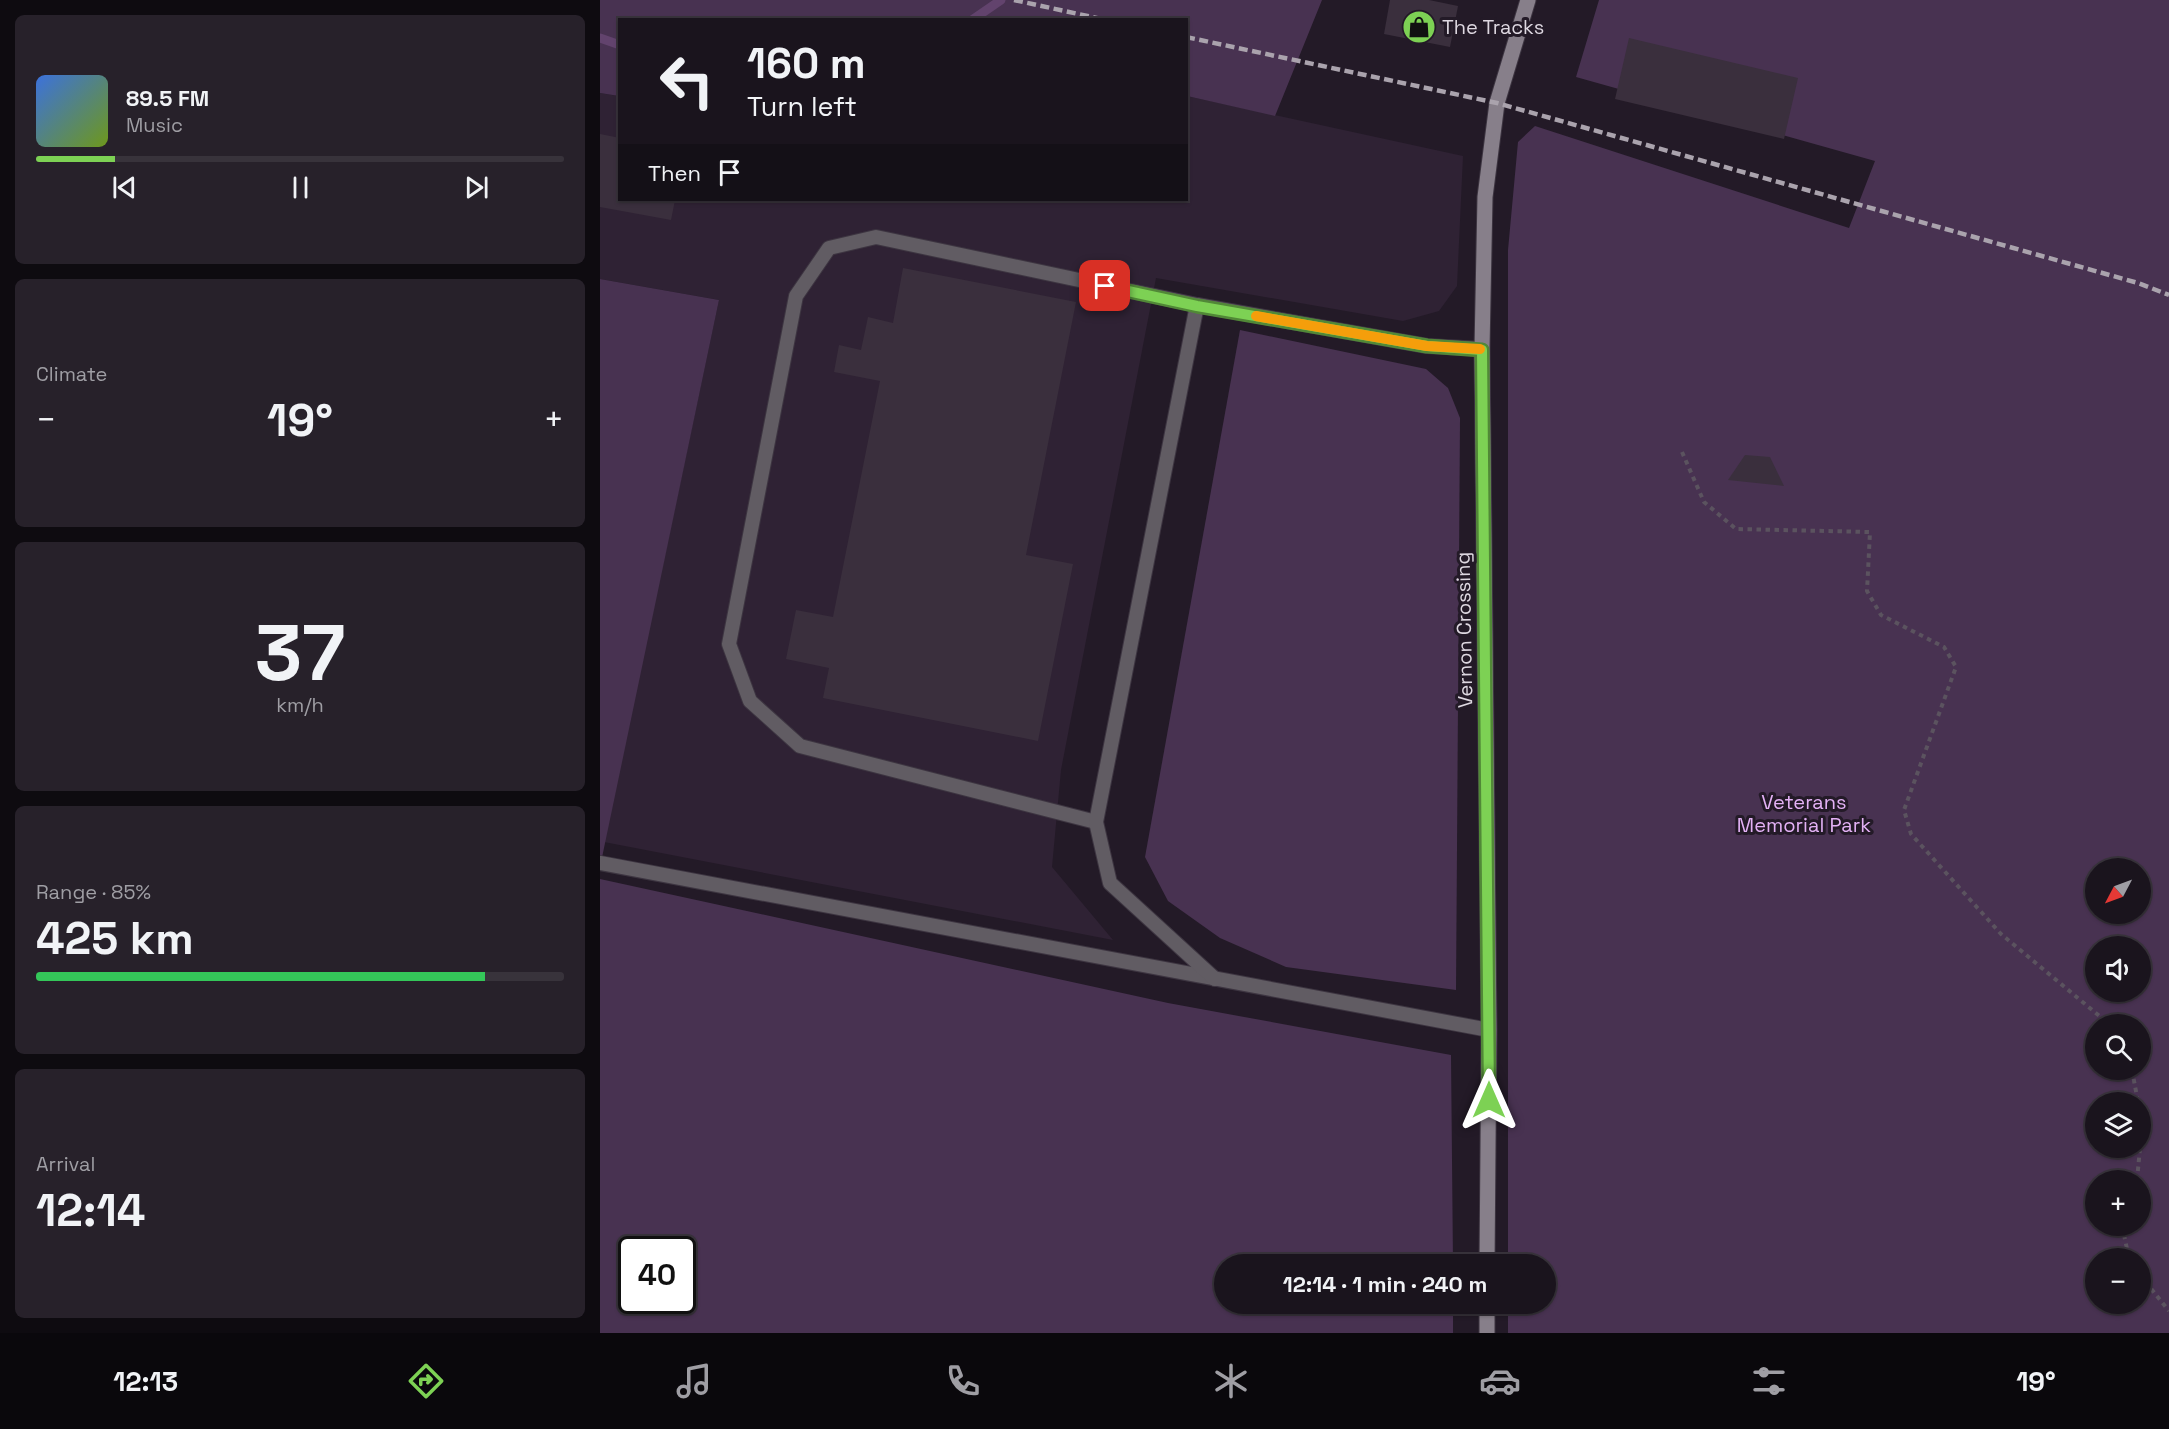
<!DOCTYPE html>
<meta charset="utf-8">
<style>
body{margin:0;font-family:"Space Grotesk",sans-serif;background:#27212a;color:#f1f3f6;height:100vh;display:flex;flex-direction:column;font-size:22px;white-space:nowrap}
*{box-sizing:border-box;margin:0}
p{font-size:20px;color:#9f9ea4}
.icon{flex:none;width:33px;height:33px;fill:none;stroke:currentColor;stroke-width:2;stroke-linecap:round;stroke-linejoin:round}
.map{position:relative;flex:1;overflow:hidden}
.drawer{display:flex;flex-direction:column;gap:15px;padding:15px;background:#0e0b10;width:600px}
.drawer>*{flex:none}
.banner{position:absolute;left:18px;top:18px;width:570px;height:183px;border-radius:0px;box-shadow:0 2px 4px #0004,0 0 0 2px #38333b;background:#1a141d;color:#f1f3f6;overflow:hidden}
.needle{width:39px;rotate:229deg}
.buttons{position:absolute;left:1485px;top:858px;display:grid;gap:12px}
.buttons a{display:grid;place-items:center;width:66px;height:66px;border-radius:50%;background:#1a141d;box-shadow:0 2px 4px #0004,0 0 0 2px #38333b;font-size:30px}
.speed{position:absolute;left:18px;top:1236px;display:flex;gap:12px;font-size:30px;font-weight:700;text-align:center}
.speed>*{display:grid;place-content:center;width:78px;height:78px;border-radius:50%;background:#1a141d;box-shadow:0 2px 4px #0004,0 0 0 2px #38333b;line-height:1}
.speed .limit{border:3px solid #111;border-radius:9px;background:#fff;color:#111}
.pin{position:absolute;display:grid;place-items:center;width:51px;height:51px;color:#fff;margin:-26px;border-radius:12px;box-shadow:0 3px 9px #0006}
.me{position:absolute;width:66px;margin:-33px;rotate:0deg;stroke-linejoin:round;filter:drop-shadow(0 0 4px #0008)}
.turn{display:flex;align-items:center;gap:21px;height:126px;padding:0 30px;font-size:27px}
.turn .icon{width:78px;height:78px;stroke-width:2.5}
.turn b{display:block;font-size:42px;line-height:51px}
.then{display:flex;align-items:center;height:57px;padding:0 30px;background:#0003;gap:12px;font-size:22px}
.big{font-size:45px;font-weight:700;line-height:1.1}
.drawer .card{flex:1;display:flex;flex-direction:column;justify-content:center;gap:9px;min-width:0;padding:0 21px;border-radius:9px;background:#27212a}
.drawer .dial{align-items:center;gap:0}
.dial b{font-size:78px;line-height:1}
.song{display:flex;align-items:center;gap:18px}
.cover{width:72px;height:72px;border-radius:9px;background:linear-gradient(135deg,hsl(220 70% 55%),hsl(80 70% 35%))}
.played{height:6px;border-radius:3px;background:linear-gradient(90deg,#7dd154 15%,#38333b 15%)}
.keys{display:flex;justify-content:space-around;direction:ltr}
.heat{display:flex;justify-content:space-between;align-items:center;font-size:33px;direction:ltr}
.charge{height:9px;border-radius:4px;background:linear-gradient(90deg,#34c759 85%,#38333b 0)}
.trip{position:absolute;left:614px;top:1254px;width:342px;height:60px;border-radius:30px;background:#1a141d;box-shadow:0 2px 4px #0004,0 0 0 2px #38333b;font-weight:700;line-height:60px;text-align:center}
.dock{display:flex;height:96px;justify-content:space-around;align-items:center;background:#0a080c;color:#9f9ea4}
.dock .icon{width:42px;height:42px}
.dock .selected{color:#7dd154}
.dock b{font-size:27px;color:#f1f3f6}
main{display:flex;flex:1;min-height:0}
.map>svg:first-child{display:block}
.built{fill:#2f2234}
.green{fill:#483251;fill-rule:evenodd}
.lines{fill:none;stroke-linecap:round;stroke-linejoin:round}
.stream{stroke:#62436d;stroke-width:9}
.building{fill:#3a2f3d}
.lane-casing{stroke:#3d3541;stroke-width:16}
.secondary-casing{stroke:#3d3541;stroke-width:17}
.path{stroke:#5b535f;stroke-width:4;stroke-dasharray:4.5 4.5;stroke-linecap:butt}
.lane{stroke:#615c63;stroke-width:14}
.secondary{stroke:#877f8a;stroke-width:15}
.rail{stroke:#aaa3ad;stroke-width:4.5;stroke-dasharray:9 4.5;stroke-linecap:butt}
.route-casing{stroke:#518837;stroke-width:15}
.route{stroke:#7dd154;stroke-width:10}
.slow{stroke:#f59e0b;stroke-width:10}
.labels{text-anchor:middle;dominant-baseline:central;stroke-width:6;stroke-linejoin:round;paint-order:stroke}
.poi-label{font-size:20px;fill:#ded8e1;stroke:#231a27;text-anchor:start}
.street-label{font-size:20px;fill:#ded8e1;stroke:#231a27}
.park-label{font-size:20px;fill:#e3b1f5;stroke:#231a27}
</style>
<main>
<section class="drawer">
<div class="card">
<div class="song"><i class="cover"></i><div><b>89.5 FM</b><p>Music</p></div></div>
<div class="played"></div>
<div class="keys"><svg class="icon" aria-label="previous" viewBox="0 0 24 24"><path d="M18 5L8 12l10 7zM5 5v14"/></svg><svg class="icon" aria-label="pause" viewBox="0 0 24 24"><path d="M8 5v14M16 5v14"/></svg><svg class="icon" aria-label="next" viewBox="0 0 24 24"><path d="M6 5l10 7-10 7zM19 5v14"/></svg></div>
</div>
<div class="card"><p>Climate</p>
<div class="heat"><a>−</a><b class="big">19°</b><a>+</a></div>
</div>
<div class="card dial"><b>37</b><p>km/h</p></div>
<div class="card"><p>Range · 85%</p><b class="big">425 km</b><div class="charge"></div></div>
<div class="card"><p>Arrival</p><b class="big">12:14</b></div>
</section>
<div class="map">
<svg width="1569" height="1333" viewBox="0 0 1569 1333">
<rect width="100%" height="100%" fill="#231a27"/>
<path class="built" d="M 0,93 L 19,96 L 20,200 L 586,200 L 587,96 L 863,156 L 857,286 L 839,311 L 803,321 L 556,278 L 461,770 L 452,867 L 513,940 L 4,842 L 119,300 L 0,279 Z"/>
<g class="green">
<path d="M 0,0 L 722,0 L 675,116 L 587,96 L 586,20 L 20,20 L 19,96 L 0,93 Z"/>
<path d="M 999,0 L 1569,0 L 1569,1333 L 908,1333 L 908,1304 L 945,1304 L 945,1264 L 908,1264 L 908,250 L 918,142 L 935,126 L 1249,228 L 1275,161 L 976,77 ZM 1496,868 L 1540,868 L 1540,914 L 1496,914 ZM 1496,946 L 1540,946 L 1540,992 L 1496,992 ZM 1496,1024 L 1540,1024 L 1540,1070 L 1496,1070 ZM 1496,1102 L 1540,1102 L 1540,1148 L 1496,1148 ZM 1496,1180 L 1540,1180 L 1540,1226 L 1496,1226 ZM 1496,1258 L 1540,1258 L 1540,1304 L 1496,1304 Z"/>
<path d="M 0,279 L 119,300 L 0,867 Z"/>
<path d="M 640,330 L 826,369 L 848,388 L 860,418 L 856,990 L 686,967 L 620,938 L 568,901 L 545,857 Z"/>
<path d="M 0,879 L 568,1003 L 851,1055 L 853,1264 L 624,1264 L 624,1304 L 853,1304 L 853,1333 L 0,1333 ZM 32,1250 L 82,1250 L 82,1300 L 32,1300 Z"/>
</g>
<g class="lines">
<g class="stream">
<path d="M 372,20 L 401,0"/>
<path d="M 0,38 L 20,45"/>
</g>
</g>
<g class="building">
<path d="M 790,0 L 829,0 L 858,6 L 850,47 L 784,34 Z"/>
<path d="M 1029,38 L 1198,78 L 1184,139 L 1015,99 Z"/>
<path d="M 0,134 L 20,138 L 20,200 L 75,200 L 71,220 L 0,207 Z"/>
<path d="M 303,268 L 476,302 L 426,555 L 473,564 L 438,741 L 223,698 L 229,668 L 186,659 L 196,610 L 233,617 L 280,381 L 234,372 L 239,345 L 261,350 L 268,317 L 293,323 Z"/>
<path d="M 1145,455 L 1170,457 L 1184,486 L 1128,480 Z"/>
</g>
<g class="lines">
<defs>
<g id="lane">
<path d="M 496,822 L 200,746 L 150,701 L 129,644 L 196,296 L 229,248 L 276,237 L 597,305"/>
<path d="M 0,863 L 889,1030"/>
<path d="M 615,979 L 510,883 L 496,822 L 597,305 L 827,346 L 882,349"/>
</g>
<g id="secondary">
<path d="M 887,1264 L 889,1030 L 882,349 L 885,197 L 897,103 L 928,0"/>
<path d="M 887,1333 L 887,1304"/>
</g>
</defs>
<use href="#lane" class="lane-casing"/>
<use href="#secondary" class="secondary-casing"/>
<g class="path">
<path d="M 1082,452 L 1104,502 L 1136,529 L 1270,532 L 1267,591 L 1281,615 L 1344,647 L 1356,667 L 1304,810 L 1311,834 L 1401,934 L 1509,1024"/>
<path d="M 1532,1070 L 1538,1102"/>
<path d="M 1540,1113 L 1540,1132"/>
<path d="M 1537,1180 L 1540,1148"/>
<path d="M 1526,1226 L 1524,1235 L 1529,1258"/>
<path d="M 1540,1275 L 1569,1311"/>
</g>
<use href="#lane" class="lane"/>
<use href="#secondary" class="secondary"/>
<g class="rail">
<path d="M 414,0 L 506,20"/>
<path d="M 586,37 L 897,103 L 1538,283 L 1569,295"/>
</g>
</g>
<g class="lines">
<defs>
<path id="route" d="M 505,286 L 597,306 L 827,346 L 882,350 L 889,1100"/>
</defs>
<use href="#route" class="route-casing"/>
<use href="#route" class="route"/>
<path class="slow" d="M 656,316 L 827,346 L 880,349"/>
</g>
<defs>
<symbol id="shop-disc" viewBox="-11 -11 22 22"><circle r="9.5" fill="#7dd154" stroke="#231a27"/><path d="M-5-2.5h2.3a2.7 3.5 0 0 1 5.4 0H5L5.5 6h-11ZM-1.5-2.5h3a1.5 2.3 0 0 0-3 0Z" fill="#111"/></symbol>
</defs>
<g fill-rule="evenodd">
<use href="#shop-disc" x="800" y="8" width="38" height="38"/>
</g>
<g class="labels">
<g class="poi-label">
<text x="842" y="27">The Tracks</text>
</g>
<g class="street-label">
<text transform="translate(864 630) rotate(-91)">Vernon Crossing</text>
</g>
<g class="park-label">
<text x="1204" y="802">Veterans<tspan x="1204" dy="23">Memorial Park</tspan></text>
</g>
</g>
</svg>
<div class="buttons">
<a><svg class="needle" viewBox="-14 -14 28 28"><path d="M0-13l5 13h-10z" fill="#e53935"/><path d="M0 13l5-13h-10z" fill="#9f9ea4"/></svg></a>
<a><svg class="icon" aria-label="sound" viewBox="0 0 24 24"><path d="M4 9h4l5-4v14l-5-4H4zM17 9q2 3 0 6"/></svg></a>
<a><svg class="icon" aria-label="search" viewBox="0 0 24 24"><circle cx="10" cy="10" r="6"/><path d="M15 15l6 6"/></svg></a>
<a><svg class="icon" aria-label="layers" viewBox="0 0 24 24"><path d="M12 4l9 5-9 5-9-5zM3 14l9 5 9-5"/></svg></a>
<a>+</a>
<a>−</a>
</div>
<div class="speed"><div class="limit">40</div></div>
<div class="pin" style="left:505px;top:286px;background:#d93025"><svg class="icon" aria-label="arrive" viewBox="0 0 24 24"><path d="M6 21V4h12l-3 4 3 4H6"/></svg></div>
<svg class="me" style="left:889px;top:1100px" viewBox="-20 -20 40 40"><path d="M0-17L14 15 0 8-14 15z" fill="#7dd154" stroke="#fff" stroke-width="4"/></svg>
<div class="trip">12:14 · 1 min · 240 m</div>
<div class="banner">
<div class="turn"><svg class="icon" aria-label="left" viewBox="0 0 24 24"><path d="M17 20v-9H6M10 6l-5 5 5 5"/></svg><div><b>160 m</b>Turn left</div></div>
<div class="then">Then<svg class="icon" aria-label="arrive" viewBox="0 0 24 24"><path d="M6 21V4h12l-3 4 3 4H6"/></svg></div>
</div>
</div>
</main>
<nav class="dock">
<b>12:13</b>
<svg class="icon selected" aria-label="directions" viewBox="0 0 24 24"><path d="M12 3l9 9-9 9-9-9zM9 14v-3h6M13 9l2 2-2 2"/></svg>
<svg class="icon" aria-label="music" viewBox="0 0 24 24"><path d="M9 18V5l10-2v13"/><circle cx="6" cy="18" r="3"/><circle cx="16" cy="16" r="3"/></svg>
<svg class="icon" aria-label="phone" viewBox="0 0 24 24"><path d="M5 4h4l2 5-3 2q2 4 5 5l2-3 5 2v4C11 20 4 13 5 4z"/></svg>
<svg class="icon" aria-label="climate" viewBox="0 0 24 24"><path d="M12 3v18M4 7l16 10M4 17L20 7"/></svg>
<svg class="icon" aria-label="car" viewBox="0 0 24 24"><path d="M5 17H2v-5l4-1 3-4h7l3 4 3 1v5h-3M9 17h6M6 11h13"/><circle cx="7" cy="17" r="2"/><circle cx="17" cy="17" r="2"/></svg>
<svg class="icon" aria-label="filters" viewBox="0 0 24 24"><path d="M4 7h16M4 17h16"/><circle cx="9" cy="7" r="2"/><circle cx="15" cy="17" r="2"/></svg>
<b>19°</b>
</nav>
